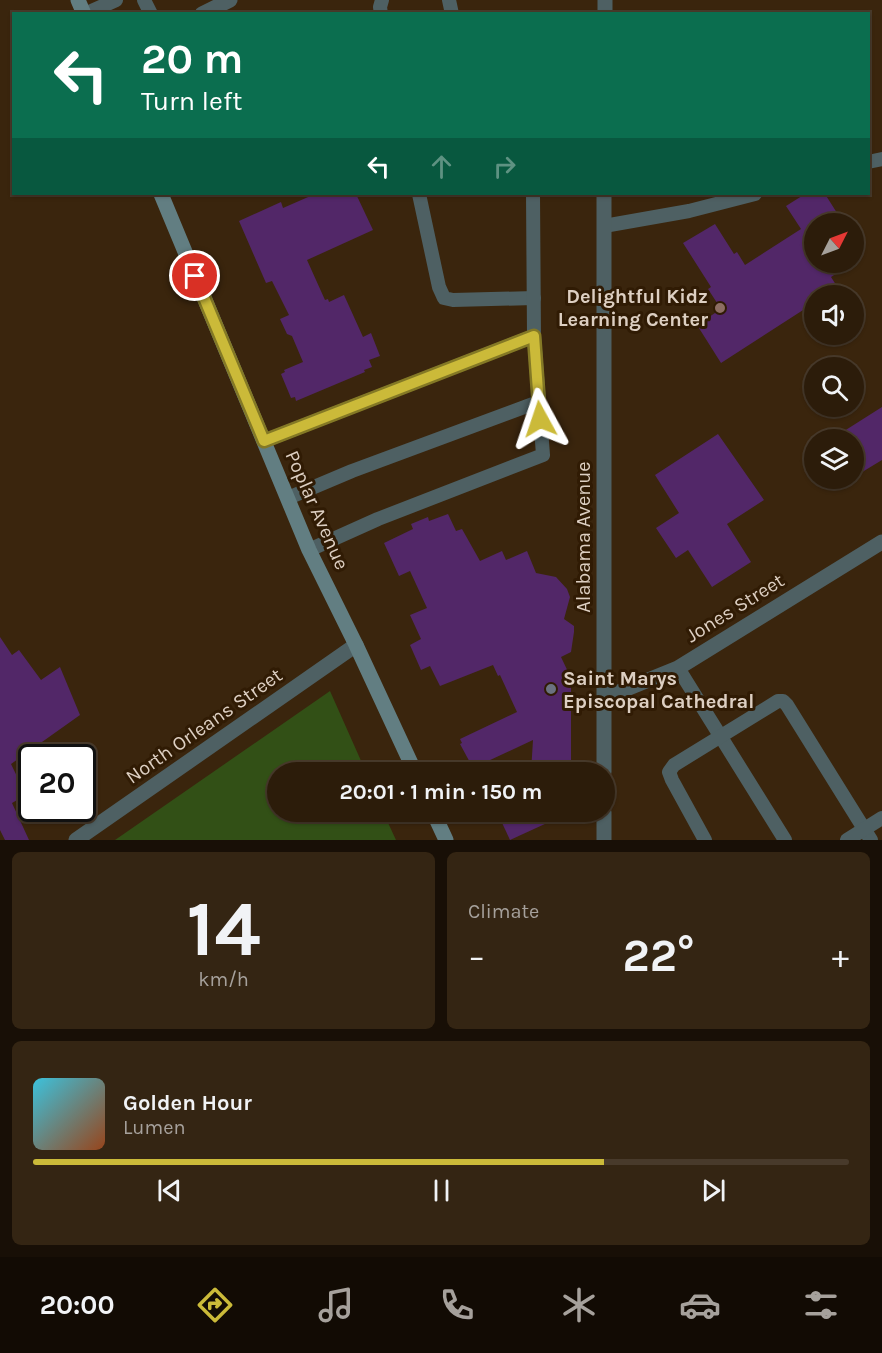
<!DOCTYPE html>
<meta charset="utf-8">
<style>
body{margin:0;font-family:Karla,sans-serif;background:#342513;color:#f1f3f6;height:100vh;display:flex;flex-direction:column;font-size:22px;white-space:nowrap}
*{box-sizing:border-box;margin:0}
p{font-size:20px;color:#a6a19c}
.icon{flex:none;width:33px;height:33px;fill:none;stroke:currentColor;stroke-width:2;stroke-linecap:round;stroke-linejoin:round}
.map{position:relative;height:840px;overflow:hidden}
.drawer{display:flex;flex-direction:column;gap:12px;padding:12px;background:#180f06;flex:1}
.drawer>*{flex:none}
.guide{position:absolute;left:12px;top:12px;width:858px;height:183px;border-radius:0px;box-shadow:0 2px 4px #0004,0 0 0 2px #483a2b;background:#0b6e4f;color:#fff;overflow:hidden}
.needle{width:39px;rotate:48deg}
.fabs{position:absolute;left:804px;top:213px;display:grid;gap:12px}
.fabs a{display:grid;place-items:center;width:60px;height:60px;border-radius:50%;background:#2c1c0a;box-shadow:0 2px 4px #0004,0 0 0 2px #483a2b;font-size:30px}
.speed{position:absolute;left:18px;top:744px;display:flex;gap:12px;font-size:30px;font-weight:700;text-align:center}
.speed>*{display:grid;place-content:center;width:78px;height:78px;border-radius:50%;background:#2c1c0a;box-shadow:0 2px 4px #0004,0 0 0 2px #483a2b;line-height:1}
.speed .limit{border:3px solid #111;border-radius:9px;background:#fff;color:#111}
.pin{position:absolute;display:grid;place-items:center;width:51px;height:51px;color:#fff;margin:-26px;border:3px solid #fff;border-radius:50%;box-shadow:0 2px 6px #0007}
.me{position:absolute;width:66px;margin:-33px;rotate:355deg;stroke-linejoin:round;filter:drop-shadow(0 0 4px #0008)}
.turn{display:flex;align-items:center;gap:21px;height:126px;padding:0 30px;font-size:27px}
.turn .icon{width:78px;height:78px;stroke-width:2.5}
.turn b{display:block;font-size:42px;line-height:51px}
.lanes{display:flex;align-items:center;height:57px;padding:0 30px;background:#0003;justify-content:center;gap:30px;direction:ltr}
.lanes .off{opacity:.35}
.big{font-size:45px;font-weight:700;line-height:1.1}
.drawer .widget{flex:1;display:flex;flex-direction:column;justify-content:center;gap:9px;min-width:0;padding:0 21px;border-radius:9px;background:#342513}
.drawer .dial{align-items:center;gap:0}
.dial b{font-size:78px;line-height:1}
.song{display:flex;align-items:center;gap:18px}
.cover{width:72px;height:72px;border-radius:9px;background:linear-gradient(135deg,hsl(190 70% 55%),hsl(20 70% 35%))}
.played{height:6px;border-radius:3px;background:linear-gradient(90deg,#cbba39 70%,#483a2b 70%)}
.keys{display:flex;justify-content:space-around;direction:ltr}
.heat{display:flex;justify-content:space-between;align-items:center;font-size:33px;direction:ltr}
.drawer .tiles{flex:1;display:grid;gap:12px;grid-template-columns:1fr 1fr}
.widget:last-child{grid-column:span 2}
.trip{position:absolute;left:267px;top:762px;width:348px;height:60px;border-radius:30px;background:#2c1c0a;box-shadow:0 2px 4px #0004,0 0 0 2px #483a2b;font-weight:700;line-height:60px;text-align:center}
.menu{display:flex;height:96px;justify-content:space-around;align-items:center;background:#120b04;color:#a6a19c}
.menu .icon{width:42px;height:42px}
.menu .selected{color:#cbba39}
.menu b{font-size:27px;color:#f1f3f6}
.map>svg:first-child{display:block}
.green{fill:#325016}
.building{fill:#522768}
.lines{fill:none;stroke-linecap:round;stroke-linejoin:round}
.service{stroke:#4e6063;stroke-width:14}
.minor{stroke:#4e6063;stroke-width:15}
.tertiary{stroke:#4e6063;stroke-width:15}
.secondary{stroke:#627e82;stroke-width:15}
.route-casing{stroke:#847925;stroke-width:15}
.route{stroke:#cbba39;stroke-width:10}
.education-dot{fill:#8d6e63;stroke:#301b04;stroke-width:2}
.worship-dot{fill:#6b7280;stroke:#301b04;stroke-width:2}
.labels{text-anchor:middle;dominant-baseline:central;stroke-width:6;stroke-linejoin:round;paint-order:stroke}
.poi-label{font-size:20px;font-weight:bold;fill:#ddcfc2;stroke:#301b04;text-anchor:end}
.street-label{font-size:20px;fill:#ddcfc2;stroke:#301b04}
</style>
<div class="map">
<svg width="882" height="840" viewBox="0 0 882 840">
<rect width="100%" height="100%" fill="#3a250d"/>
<path class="green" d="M 330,691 L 366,772 L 278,772 L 278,812 L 383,812 L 396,840 L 115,840 Z"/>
<g class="building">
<path d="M 315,194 L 356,194 L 373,230 L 307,260 L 325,300 L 328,299 L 329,302 L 344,295 L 363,337 L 371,333 L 380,356 L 369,360 L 372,367 L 364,370 L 365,372 L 296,401 L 295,397 L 291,398 L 281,374 L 285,372 L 284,370 L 303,362 L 292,336 L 287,334 L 280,319 L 289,315 L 272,281 L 266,283 L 239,221 L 281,202 L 283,208 Z"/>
<path d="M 805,194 L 825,194 L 844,224 L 814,224 L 814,262 L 854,262 L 831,277 L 838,288 L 827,296 L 814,296 L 814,303 L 721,363 L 697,325 L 721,309 L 708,289 L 711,287 L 683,243 L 715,224 L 734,254 L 737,252 L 745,265 L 801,229 L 786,206 Z"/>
<path d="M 882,407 L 882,460 L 854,477 L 854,440 L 830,440 Z"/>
<path d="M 718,434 L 764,500 L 727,524 L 751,562 L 712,587 L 688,550 L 676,558 L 656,528 L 679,513 L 655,475 Z"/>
<path d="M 448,514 L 456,531 L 462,529 L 480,561 L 502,551 L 506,560 L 527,551 L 536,573 L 556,577 L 567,589 L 570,597 L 564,619 L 574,626 L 574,632 L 571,652 L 561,657 L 571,678 L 571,772 L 531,772 L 533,740 L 473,768 L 460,744 L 462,743 L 460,739 L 517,712 L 500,675 L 498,676 L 493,665 L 440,686 L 430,666 L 421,670 L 410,645 L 421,639 L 410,615 L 427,608 L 410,571 L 399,576 L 384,543 L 413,529 L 411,524 L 428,517 L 429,521 Z"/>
<path d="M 0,637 L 12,655 L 19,650 L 41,680 L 60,667 L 80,715 L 11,764 L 26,795 L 12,803 L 29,840 L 5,840 L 0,830 Z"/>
<path d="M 497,812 L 571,812 L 510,840 Z"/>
</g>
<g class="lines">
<g class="service">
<path d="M 144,0 L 151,14"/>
<path d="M 449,0 L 452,14"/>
<path d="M 85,14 L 116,0"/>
<path d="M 381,14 L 380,7 L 382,0"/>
<path d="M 868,162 L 882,159"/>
<path d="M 419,194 L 439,287 L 444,298 L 453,300 L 534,298"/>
<path d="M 604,226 L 689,211 L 755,194"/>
<path d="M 264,441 L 534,336"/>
<path d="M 288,498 L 352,471 L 538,402"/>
<path d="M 309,550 L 378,519 L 543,455 L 534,336 L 533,194"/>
<path d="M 678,668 L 785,840"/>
<path d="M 705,840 L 672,780 L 669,772 L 674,765 L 778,701 L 783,701 L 787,705 L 871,840"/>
<path d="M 847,840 L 882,818"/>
</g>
<g class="minor">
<path d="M 202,14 L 230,0"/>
<path d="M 604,698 L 678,668 L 882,542"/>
<path d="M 76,840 L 356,645"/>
</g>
<g class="tertiary">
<path d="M 605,14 L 605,0"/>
<path d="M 604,772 L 604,194"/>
<path d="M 604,840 L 604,812"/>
</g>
<g class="secondary">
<path d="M 78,0 L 84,14"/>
<path d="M 161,194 L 309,550 L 356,645 L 415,772"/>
<path d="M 433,812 L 446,840"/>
</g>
</g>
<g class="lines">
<defs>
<path id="route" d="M 195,276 L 264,441 L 534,336 L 540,419"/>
</defs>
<use href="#route" class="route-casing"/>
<use href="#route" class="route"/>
</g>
<circle class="education-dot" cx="720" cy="308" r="6"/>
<circle class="worship-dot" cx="551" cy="689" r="6"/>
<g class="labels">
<g class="poi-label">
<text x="708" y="296">Delightful Kidz<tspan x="708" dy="23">Learning Center</tspan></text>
<text x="563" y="678" text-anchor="start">Saint Marys<tspan x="563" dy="23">Episcopal Cathedral</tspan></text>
</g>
<g class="street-label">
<text transform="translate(317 510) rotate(66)">Poplar Avenue</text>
<text transform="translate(583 537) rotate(-90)">Alabama Avenue</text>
<text transform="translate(735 608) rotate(-32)">Jones Street</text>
<text transform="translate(204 726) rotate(-35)">North Orleans Street</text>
</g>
</g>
</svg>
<div class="fabs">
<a><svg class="needle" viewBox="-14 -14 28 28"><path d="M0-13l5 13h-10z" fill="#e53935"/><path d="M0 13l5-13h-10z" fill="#a6a19c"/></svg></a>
<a><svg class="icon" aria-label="sound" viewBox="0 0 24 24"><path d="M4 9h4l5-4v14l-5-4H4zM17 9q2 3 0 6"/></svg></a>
<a><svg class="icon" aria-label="search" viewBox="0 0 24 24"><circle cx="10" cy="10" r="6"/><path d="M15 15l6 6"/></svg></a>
<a><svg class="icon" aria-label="layers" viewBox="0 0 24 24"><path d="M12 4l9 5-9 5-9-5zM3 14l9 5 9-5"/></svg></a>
</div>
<div class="speed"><div class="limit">20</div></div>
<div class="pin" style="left:195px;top:276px;background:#d93025"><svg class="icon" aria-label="arrive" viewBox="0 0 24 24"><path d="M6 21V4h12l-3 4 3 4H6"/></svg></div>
<svg class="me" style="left:540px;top:419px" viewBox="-20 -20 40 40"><path d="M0-17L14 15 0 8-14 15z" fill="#cbba39" stroke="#fff" stroke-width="4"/></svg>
<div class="trip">20:01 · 1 min · 150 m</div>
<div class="guide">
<div class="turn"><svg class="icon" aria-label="left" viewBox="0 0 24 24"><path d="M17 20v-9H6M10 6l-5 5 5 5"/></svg><div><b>20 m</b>Turn left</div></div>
<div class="lanes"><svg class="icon" aria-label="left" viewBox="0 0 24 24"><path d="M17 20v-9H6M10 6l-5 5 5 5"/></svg><svg class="icon off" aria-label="ahead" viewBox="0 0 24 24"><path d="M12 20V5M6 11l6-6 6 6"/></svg><svg class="icon off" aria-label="right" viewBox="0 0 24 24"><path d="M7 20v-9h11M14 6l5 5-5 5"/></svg></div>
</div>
</div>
<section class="drawer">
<div class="tiles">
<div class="widget dial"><b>14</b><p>km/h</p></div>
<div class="widget"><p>Climate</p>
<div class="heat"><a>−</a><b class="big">22°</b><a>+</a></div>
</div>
<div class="widget">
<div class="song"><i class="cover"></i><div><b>Golden Hour</b><p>Lumen</p></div></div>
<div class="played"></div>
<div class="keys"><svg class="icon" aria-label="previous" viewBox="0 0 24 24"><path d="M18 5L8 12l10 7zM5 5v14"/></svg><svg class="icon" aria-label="pause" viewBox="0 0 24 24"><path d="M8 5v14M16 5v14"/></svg><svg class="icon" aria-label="next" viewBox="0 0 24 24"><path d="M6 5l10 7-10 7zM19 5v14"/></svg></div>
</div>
</div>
</section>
<nav class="menu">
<b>20:00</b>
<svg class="icon selected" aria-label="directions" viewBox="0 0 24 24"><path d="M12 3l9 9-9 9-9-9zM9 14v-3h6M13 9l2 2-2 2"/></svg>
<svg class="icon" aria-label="music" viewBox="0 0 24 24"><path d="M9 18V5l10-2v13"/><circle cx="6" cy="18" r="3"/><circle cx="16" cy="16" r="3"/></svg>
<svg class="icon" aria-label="phone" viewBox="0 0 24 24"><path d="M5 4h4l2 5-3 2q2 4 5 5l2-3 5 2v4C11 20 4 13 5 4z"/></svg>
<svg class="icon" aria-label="climate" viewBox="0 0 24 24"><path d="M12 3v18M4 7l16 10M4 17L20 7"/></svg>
<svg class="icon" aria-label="car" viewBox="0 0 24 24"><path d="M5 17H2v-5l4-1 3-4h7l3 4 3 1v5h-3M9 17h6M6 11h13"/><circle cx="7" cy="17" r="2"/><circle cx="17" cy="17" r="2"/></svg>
<svg class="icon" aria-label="filters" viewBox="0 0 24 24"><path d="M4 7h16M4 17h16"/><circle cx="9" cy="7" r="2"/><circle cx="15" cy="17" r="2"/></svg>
</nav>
